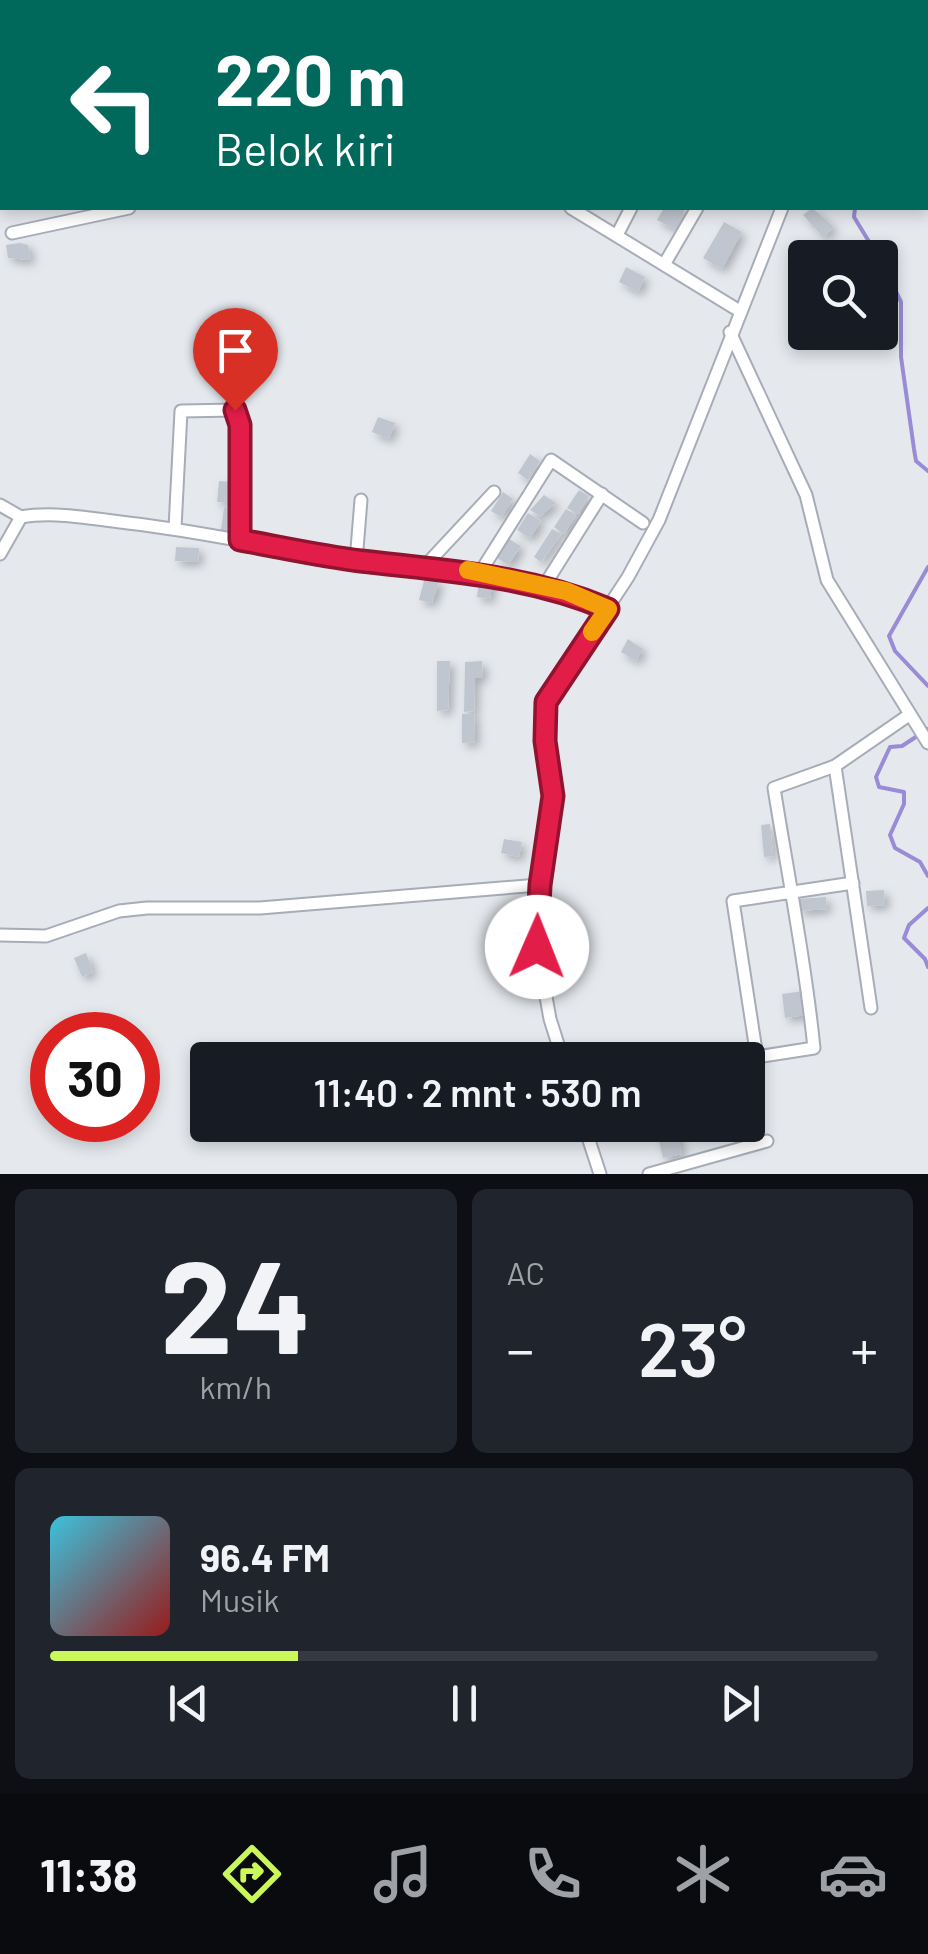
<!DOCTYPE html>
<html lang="id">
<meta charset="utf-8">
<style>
body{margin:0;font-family:Barlow,sans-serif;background:#20242c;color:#f1f3f6;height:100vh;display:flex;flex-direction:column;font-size:38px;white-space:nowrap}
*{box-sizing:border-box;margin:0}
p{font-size:32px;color:#9ea1a6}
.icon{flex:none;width:55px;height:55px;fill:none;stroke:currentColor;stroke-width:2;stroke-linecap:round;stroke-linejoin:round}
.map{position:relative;height:1174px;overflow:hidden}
.drawer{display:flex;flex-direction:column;gap:15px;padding:15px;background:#0d0f14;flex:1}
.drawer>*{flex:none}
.banner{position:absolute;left:0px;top:0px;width:930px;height:210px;box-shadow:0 5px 15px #0003;background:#00695c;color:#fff;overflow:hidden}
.fabs{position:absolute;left:788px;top:240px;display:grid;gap:20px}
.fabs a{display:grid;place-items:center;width:110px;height:110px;border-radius:10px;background:#171b24;box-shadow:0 5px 15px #0003;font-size:50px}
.speed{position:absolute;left:30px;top:1012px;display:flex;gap:20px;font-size:50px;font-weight:700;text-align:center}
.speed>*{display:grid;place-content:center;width:130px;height:130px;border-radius:50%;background:#171b24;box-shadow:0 5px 15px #0003;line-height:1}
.speed .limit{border:15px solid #d22;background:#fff;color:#111}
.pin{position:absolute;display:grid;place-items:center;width:85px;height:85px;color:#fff;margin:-102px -42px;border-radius:50% 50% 50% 0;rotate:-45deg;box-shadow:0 0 10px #0007}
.pin .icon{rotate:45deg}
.me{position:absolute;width:110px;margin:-55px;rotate:1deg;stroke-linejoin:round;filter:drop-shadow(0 0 8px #0008)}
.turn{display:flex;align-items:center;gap:35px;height:210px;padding:0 50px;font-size:45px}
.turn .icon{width:130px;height:130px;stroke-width:2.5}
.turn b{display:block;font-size:70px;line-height:85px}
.big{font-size:75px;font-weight:600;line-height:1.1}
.drawer .tile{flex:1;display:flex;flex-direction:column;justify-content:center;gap:15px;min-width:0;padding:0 35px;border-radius:15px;background:#20242c}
.drawer .dial{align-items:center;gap:0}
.dial b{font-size:130px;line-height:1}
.song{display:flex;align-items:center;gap:30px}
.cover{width:120px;height:120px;border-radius:15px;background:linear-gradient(135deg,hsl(190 70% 55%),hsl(0 70% 35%))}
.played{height:10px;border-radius:5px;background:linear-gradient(90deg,#caf75a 30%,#363941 30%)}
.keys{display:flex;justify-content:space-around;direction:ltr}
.heat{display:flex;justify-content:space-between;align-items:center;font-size:55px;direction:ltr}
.drawer .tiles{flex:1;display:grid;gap:15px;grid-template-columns:1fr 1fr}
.tile:last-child{grid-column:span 2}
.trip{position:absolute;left:190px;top:1042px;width:575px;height:100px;border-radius:10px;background:#171b24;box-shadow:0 5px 15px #0003;font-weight:600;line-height:100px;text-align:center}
.tabs{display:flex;height:160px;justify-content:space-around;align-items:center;background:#090b0e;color:#9ea1a6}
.tabs .icon{width:70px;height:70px}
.tabs .active{color:#caf75a}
.tabs b{font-size:45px;color:#f1f3f6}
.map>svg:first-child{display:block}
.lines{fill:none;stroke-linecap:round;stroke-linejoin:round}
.stream{stroke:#998bd5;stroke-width:4}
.building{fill:#c0c6cf;filter:url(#shadow)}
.minor-casing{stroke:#a7acb7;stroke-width:15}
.minor{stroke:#fff;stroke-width:11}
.route-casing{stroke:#92132f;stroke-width:25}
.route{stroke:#e11d48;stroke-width:18}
.slow{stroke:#f59e0b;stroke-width:18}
</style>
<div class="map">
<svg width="928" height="1174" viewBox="0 0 928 1174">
<defs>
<filter id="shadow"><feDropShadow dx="4.5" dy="4.5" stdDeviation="5" flood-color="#0004"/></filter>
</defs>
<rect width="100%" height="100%" fill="#e5e9ee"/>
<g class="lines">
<g class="stream">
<path d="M 163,2 L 164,0"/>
<path d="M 549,2 L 550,0"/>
<path d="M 0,125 L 2,123"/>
<path d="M 0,143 L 2,149"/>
<path d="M 0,157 L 2,155"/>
<path d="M 855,208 L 854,217 L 879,258"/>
<path d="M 880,259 L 901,302 L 901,357 L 914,449 L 916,461 L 928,471"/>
<path d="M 928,567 L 889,636 L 895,651 L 928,686"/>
<path d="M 928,729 L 902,746 L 890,747 L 876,777 L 879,787 L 904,792 L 904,804 L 890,835 L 895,848 L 920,862 L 928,876"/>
<path d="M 928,908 L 909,925 L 904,938 L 925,959 L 928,967"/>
</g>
</g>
<g class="building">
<path d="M 664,208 L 685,208 L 678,231 L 657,220 Z"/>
<path d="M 812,208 L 834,227 L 823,237 L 803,215 Z"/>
<path d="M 724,222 L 742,232 L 722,269 L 703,258 Z"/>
<path d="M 20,243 L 28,245 L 31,260 L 8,258 L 6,245 Z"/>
<path d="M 626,267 L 645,277 L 638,292 L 619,282 Z"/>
<path d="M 378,417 L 395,423 L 389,439 L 372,432 Z"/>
<path d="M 530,454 L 540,461 L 528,480 L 518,473 Z"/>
<path d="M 219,481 L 237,482 L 228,503 L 217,502 Z"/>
<path d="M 579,490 L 589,496 L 578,514 L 567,508 Z"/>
<path d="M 503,492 L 513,499 L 501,517 L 491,511 Z"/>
<path d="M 544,495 L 556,503 L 540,516 L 530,510 Z"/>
<path d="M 224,507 L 239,510 L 235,532 L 221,530 Z"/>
<path d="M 566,509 L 576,515 L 564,534 L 554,527 Z"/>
<path d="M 528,513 L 541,521 L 530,538 L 517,530 Z"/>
<path d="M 552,529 L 561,534 L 541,562 L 534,557 Z"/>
<path d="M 509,539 L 521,546 L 508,565 L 497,558 Z"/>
<path d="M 176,547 L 199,548 L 198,562 L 175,561 Z"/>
<path d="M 480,576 L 493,578 L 490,599 L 477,597 Z"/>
<path d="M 425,577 L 439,581 L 432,603 L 419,600 Z"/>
<path d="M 628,639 L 643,649 L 636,661 L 621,652 Z"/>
<path d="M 437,661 L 450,661 L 448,710 L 437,711 Z"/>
<path d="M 482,661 L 483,678 L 475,678 L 474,711 L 464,712 L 465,662 Z"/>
<path d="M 474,713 L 475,742 L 462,743 L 462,714 Z"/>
<path d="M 770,824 L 773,856 L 764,857 L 761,825 Z"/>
<path d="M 504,839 L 522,842 L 519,857 L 501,853 Z"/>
<path d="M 884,890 L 885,905 L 867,906 L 866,891 Z"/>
<path d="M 826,897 L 827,909 L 799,911 L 798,899 Z"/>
<path d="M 86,953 L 93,972 L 82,977 L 74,958 Z"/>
<path d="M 803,991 L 806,1015 L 785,1018 L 782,994 Z"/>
<path d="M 675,1125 L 682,1154 L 663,1158 L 656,1128 Z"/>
</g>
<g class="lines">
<defs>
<g id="minor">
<path d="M 736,0 L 741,2"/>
<path d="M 875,0 L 880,2"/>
<path d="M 888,2 L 894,2"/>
<path d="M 928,103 L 928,104"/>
<path d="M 571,208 L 738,310"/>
<path d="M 12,233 L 129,208"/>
<path d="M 617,235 L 631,208"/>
<path d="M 665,263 L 697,208"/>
<path d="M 730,332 L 806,495 L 827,580 L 928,743"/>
<path d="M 0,505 L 21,517"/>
<path d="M 175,528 L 181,411 L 235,410 L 240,425 L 240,540"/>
<path d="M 0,554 L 21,517 C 55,511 95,519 128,523 C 228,534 325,562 425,566 L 494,492"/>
<path d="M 356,561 L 361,500"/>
<path d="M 425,566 L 481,571 L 544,586 L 602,494"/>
<path d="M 481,571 L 551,460 L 643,523"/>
<path d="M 544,586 L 608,609"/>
<path d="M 835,766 L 871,1008"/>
<path d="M 853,883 L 733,901 L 757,1057 L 814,1048 C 805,961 788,875 774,788 L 835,766 L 909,715"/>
<path d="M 0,935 L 46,936 L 119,911 L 147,908 L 260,908 L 539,885"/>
<path d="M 563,1060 L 550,1019 L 537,947 L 539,885 L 553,796 L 545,741 L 546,702 L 628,577 L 659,520 L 782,208"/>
<path d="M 584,1125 L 600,1174"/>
<path d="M 649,1174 L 767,1141"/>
</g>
</defs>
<use href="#minor" class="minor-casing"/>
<use href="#minor" class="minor"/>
</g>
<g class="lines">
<defs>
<path id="route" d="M 235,410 L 240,425 L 240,540 C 280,547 320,556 361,561 C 447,571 527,575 608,609 L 546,702 L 545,741 L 553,796 L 540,885 L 537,947"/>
</defs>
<use href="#route" class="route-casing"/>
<use href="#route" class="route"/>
<path class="slow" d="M 468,570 L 566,591 L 608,609 L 592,632"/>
</g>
</svg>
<div class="fabs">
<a><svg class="icon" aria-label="search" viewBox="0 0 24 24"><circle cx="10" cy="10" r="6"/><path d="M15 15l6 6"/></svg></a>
</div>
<div class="speed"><div class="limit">30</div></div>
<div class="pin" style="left:235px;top:410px;background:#d93025"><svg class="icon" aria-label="arrive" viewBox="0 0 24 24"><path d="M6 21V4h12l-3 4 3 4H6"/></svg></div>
<svg class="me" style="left:537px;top:947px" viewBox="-20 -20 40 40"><circle r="19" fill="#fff"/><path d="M0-13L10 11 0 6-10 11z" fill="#e11d48"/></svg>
<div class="trip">11:40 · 2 mnt · 530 m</div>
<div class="banner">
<div class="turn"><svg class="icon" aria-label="left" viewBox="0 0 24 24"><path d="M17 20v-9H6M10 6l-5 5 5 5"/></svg><div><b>220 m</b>Belok kiri</div></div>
</div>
</div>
<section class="drawer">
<div class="tiles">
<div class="tile dial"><b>24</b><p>km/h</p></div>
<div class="tile"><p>AC</p>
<div class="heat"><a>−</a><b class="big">23°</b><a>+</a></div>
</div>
<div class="tile">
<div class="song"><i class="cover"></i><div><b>96.4 FM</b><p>Musik</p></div></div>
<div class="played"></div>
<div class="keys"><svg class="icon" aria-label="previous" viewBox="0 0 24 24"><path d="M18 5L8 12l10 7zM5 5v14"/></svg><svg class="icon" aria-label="pause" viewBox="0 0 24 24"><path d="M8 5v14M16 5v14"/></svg><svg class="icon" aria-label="next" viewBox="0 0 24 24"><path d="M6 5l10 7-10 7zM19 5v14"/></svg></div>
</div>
</div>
</section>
<nav class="tabs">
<b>11:38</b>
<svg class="icon active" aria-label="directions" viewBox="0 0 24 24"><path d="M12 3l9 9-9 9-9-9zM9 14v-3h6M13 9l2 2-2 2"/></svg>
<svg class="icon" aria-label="music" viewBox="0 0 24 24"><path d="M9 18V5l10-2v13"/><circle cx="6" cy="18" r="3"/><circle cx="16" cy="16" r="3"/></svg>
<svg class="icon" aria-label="phone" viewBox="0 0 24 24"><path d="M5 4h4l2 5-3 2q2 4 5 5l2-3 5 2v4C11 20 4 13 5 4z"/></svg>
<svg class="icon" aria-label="climate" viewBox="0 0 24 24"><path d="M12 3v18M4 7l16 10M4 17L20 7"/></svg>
<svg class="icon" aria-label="car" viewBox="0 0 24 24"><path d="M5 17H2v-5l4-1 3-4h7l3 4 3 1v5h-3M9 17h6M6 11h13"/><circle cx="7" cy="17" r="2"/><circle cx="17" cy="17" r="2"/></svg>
</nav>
